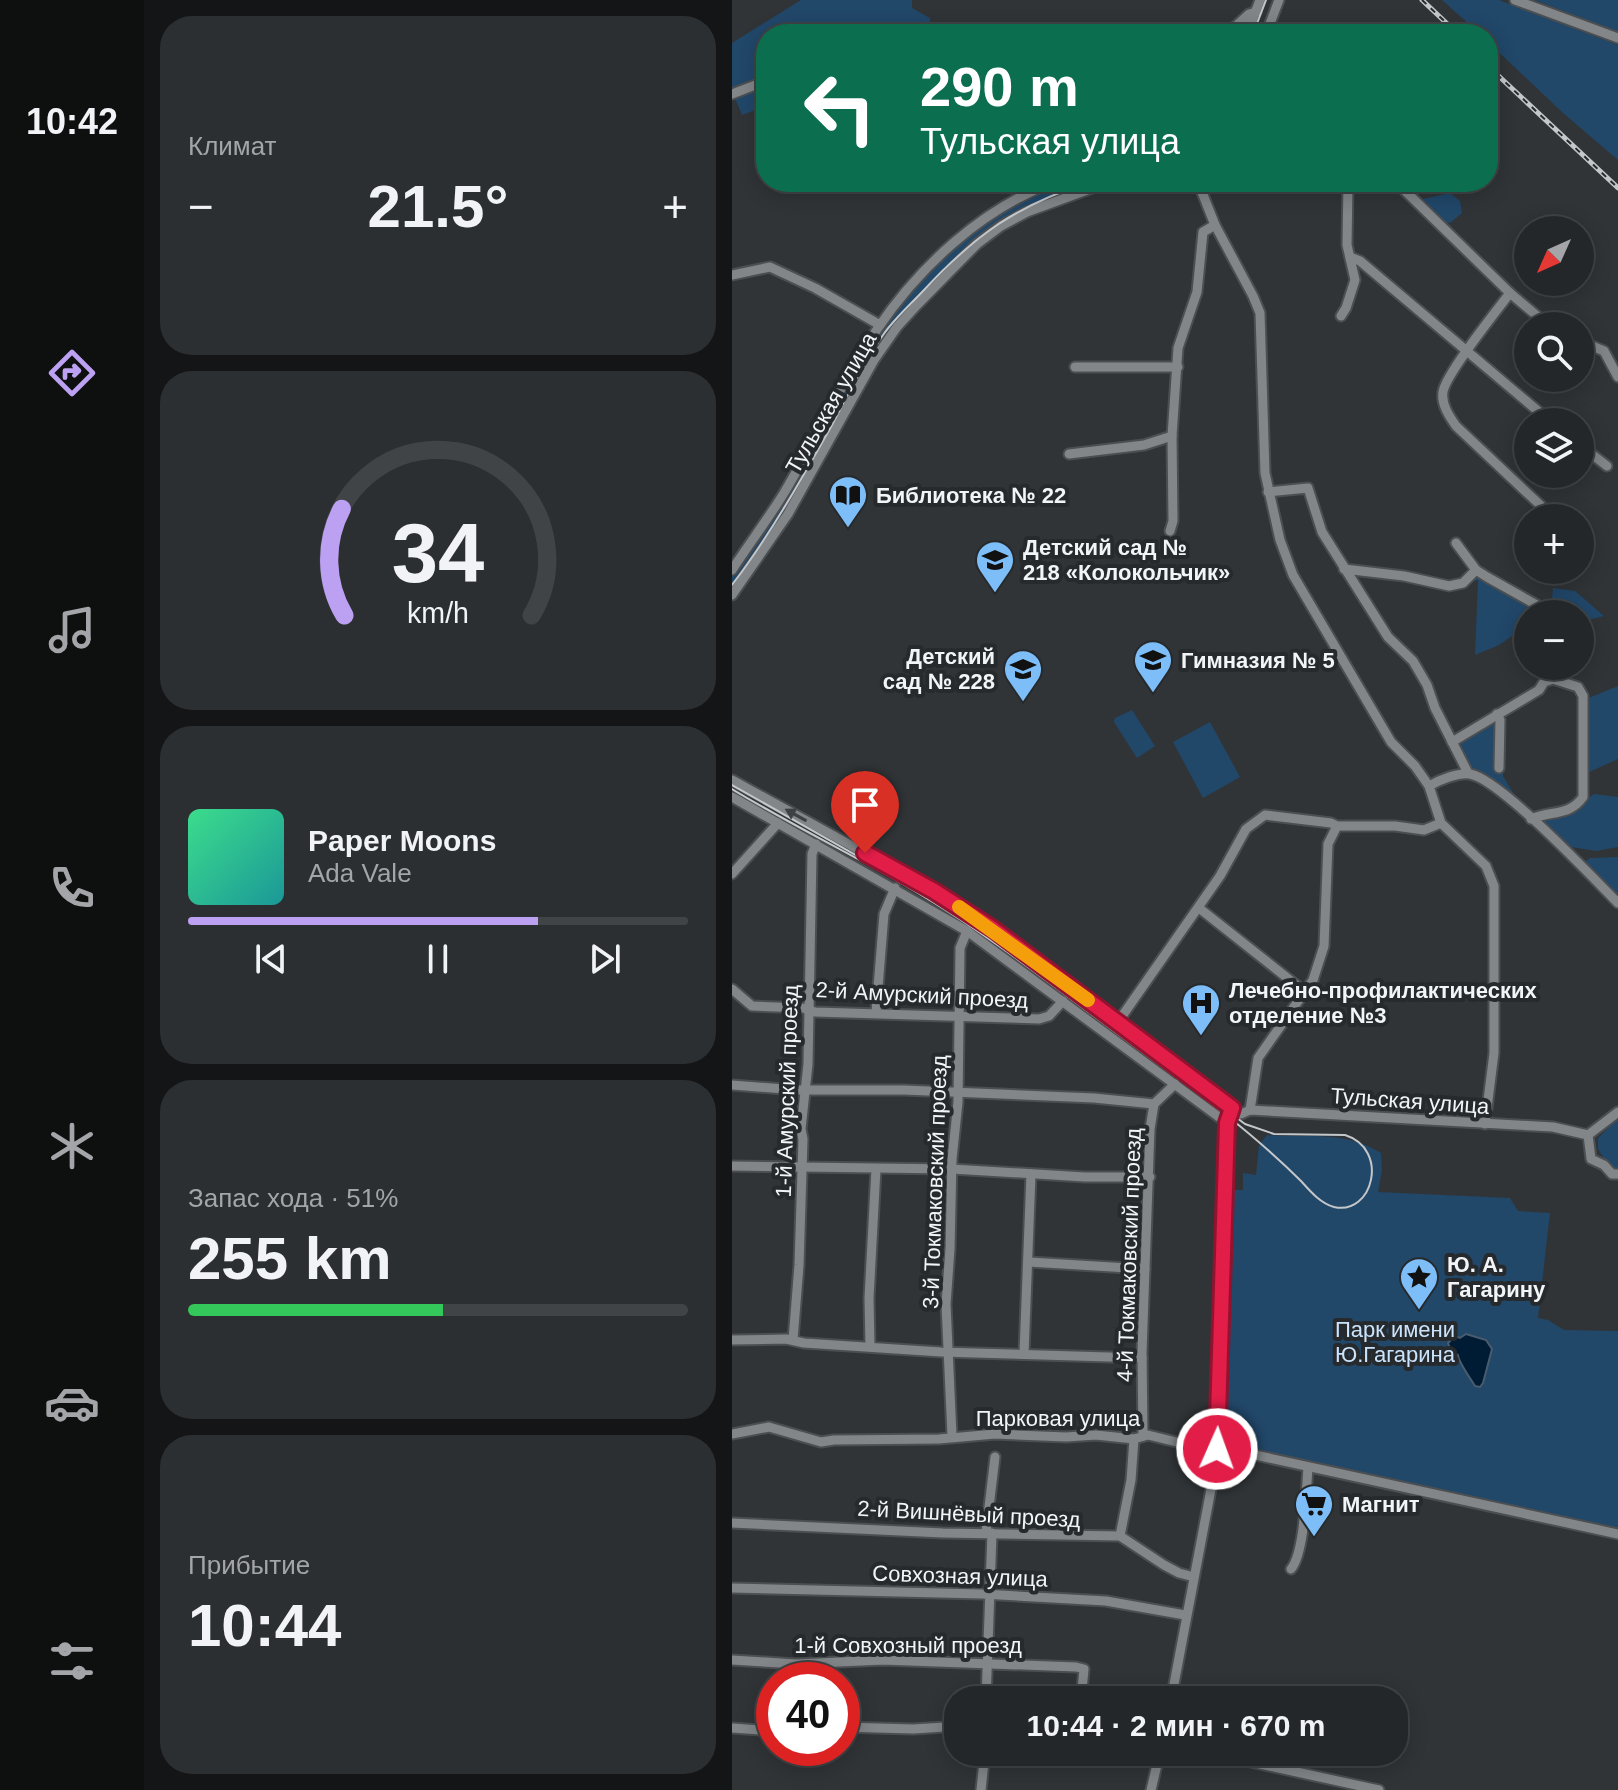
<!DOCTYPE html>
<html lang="ru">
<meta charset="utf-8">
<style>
body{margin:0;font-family:Arial,sans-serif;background:#2c2f31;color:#f1f3f6;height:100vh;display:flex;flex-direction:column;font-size:30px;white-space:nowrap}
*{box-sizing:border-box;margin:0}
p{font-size:26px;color:#a3a5a8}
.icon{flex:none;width:44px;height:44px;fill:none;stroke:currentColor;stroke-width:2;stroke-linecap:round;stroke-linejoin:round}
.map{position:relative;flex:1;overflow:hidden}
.sheet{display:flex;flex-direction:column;gap:16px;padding:16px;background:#141517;width:588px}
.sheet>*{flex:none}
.hud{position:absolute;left:24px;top:24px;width:742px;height:168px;border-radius:32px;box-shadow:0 4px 20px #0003,0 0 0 2px #414446;background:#0b6e4f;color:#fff;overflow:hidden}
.needle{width:52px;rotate:225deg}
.controls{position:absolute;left:782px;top:216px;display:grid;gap:16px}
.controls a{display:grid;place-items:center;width:80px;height:80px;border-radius:50%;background:#242729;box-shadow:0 4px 20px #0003,0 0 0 2px #414446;font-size:40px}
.speed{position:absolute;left:24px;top:1662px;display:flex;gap:16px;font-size:40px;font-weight:700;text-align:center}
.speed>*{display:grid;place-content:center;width:104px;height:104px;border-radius:50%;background:#242729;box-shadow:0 4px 20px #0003,0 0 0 2px #414446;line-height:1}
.speed .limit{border:12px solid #d22;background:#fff;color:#111}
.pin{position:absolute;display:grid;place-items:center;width:68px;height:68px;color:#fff;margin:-82px -34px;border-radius:50% 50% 50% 0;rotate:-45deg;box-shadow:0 0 8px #0007}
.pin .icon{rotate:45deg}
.me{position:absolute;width:88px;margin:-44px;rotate:2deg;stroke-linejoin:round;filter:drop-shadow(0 0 6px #0008)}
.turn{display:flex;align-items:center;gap:28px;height:168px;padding:0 32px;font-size:36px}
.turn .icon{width:104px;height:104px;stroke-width:2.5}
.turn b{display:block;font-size:56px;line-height:68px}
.big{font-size:60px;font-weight:800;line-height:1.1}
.sheet .widget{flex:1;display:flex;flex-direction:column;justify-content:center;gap:12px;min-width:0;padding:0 28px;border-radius:32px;background:#2c2f31}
.sheet .dial{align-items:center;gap:0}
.dial svg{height:208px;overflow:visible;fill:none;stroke:#414446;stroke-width:7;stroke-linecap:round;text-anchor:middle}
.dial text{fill:#f1f3f6;stroke:none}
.song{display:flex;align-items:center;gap:24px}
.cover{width:96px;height:96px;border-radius:12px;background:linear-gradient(135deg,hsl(150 70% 55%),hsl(180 70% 35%))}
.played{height:8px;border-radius:4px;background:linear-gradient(90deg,#bca0f2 70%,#414446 70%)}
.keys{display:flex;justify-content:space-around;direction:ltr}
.heat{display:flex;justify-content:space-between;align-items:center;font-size:44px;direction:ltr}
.charge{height:12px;border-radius:6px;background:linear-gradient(90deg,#34c759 51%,#414446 0)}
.trip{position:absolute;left:212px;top:1686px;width:464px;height:80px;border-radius:32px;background:#242729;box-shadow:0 4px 20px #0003,0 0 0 2px #414446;font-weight:800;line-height:80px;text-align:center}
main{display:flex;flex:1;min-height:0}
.tabs{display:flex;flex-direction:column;width:144px;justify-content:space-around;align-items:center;background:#0e1010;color:#a3a5a8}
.tabs .icon{width:56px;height:56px}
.tabs .current{color:#bca0f2}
.tabs b{font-size:36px;color:#f1f3f6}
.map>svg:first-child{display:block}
.green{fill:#214769}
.water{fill:#001b34;stroke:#495c6e;stroke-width:2}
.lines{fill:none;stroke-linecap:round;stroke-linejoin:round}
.minor-casing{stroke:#4c4f52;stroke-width:13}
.minor{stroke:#828689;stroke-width:9}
.tram{stroke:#c4c7ca;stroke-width:2}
.rail-casing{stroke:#c4c7ca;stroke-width:5}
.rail{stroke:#272a2d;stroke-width:2;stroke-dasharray:6;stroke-linecap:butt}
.oneway{fill:#3e4144}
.route-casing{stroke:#92132f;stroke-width:20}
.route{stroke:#e11d48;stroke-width:14}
.slow{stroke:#f59e0b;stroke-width:14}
.labels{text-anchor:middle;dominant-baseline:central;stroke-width:8;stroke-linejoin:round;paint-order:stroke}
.street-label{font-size:22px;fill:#f2f5f7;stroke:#272a2d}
.poi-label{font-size:22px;font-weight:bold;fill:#f2f5f7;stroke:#272a2d;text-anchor:start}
.park-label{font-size:22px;fill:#cbe4fd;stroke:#272a2d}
</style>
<main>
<nav class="tabs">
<b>10:42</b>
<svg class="icon current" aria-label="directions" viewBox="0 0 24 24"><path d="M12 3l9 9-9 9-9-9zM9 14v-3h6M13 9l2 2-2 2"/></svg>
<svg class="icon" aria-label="music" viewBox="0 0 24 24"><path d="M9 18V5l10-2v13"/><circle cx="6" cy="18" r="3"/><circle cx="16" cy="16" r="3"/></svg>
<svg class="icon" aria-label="phone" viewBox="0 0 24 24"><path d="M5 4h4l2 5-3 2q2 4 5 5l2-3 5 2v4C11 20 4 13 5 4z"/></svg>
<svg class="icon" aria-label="climate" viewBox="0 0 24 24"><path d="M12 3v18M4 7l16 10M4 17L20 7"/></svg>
<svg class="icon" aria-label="car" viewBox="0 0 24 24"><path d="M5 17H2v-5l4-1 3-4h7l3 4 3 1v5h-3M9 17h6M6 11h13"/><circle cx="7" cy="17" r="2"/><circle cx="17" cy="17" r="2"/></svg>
<svg class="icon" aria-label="filters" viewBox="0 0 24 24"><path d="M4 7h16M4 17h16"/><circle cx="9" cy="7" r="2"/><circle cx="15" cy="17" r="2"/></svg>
</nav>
<section class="sheet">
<div class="widget"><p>Климат</p>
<div class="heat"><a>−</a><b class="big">21.5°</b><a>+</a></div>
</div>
<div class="widget dial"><svg viewBox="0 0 100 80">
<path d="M14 69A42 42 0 1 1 86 69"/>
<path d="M14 69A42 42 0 0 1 13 28" stroke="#bca0f2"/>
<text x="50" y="56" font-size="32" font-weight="700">34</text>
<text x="50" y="72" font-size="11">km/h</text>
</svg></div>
<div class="widget">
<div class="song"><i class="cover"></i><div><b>Paper Moons</b><p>Ada Vale</p></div></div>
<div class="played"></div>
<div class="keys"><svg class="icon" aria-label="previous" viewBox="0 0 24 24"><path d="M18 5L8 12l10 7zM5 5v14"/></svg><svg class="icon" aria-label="pause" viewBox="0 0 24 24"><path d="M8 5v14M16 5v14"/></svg><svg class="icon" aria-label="next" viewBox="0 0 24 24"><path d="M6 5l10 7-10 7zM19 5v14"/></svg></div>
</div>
<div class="widget"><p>Запас хода · 51%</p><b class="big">255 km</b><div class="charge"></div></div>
<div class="widget"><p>Прибытие</p><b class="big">10:44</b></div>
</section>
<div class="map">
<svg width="886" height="1790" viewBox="0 0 886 1790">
<rect width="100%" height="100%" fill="#303437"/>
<g class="green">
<path d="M 69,0 L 180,0 L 180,8 L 198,18 L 199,34 L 34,34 L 34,106 L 10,115 L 0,91 L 0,43 Z"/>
<path d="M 710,0 L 767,0 L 886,45 L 886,160 L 831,113 L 756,42 L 756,34 L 748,34 Z"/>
<path d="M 803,0 L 886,0 L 886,32 Z"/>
<path d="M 332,182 L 367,182 L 292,209 L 243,241 L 181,302 L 59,501 L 0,589 L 0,574 C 28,526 57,479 85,432 C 147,330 212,224 332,182 Z"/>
<path d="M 718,193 L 728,201 L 730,213 L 718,223 L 710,222 L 691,199 Z"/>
<path d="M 744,574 L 819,609 L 821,588 L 843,591 L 872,616 L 848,622 L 848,614 L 796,614 L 796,625 L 767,645 L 743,655 L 746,581 L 739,579 Z"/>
<path d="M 886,686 L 886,759 L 853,774 L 854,699 Z"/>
<path d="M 400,710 L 423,746 L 405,758 L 382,722 L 383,718 Z"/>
<path d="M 770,714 L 771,776 L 791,809 L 739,767 L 726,744 Z"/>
<path d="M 478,722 L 508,777 L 471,798 L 441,742 Z"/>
<path d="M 862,794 L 886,797 L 886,847 L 864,851 L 833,846 L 805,817 L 855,799 Z"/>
<path d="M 886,857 L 886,898 L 854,868 L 853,862 L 858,858 Z"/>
<path d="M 886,1118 L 886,1170 L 879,1170 L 866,1149 L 866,1138 Z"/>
<path d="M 535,1135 C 576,1138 613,1130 649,1153 L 650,1170 L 646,1192 L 778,1198 L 786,1211 L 818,1213 L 806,1318 L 816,1320 L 832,1330 L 886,1331 L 886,1529 L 505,1447 L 494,1440 L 491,1433 L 500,1190 L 511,1190 L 511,1173 L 524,1175 L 527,1145 Z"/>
</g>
<path class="water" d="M 734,1334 L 754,1340 L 760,1349 L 751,1383 L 748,1387 L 743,1386 C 738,1378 726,1361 726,1355 L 719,1351 L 716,1343 L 723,1336 L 728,1338 Z"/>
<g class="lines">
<defs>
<g id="minor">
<path d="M 783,0 L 886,38"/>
<path d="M 495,34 L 517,14 L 524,12"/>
<path d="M 515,34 L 528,0"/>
<path d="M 534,34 L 547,0"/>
<path d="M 0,94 L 34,81"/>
<path d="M 466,182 L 483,225 L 521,296 L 528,313 L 533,473 L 548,540 L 561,575 L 659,742 L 683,766 L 697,786 L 709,823 L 754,866 L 762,886 L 762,1053 L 753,1124"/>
<path d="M 664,182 L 778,293 L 817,326"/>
<path d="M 618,257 L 628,261 L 819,422"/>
<path d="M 0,275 L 38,267 L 83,288 L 148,325"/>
<path d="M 778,293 C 765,310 713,375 711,392 C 709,404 717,416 724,426 L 822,518"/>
<path d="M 609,316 L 614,308 L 623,280 L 615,245 L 616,182"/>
<path d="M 848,341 L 872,351 L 886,377"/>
<path d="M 343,367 L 446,367"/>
<path d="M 848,445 L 875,466"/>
<path d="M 337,454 L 412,445 L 440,436"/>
<path d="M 536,492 L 576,488 L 590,532 L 656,637 L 681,661 L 695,685 L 703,708 L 736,773"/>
<path d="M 438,531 L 441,521 L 440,436 L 446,348 L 465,292 L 471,232 L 483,225"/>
<path d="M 724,543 L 744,570 L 755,577 L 819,613"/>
<path d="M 848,543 L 856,551"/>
<path d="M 612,569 L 672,576 L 717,586 L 731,583 L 744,570"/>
<path d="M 0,570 C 17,544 36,519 52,493 C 84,439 110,380 146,328 C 188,266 251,208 322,182"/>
<path d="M 0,595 L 56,514 L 142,360 L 165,327 L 185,305 L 245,244 L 269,226 L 295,212 L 377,182"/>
<path d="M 765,714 L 768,720 L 767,768"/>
<path d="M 720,742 L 807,690 L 812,682 L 821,679 L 846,687 L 851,696 L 851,797 C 837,817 818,810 799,819"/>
<path d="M 0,780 L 202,891 L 247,920 L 509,1114 L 518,1110 L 821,1127 L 856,1135"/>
<path d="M 697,786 C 707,780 727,772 738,774 C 768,779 861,878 886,903"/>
<path d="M 0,797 L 235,931 L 495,1123"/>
<path d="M 0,874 L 46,823"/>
<path d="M 467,908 L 573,992"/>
<path d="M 0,989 L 20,1006 L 71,1008 L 83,1012 L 307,1019 L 317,1016 L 331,1001"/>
<path d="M 144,1012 L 152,914 L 163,888"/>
<path d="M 386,1022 L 488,876 L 514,829 L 533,815 L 599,823 L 605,826 L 663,826 L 692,830 L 709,823"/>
<path d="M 0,1085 L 65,1090 L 172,1090 L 362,1098 L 422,1104"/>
<path d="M 518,1110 L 526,1058 L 581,980 L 592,946 L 596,844 L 605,826"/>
<path d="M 856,1135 L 859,1159 L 872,1165 L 880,1174 L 886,1174"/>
<path d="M 856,1135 L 886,1112"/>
<path d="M 0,1166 L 220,1169 L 353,1177 L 418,1177"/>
<path d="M 297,1262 L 413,1269"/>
<path d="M 0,1340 L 54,1339 L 72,1343 L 209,1352 L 410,1358"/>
<path d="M 61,1340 L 67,1265 L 71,1139 L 69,1129 L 76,1064 L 80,854 L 84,844"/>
<path d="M 138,1346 L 137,1298 L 144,1169"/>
<path d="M 292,1353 L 299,1174"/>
<path d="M 0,1434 L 37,1427 L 89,1442 L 102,1440 L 207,1439 L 263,1434 L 334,1437 L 364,1435 L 402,1439 L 416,1435 L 473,1449 L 500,1450 L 886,1534"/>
<path d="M 220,1436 L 214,1304 L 218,1249 L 220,1159 L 226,1102 L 228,948 L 235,931"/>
<path d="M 411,1436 L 410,1352 L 418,1129 L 422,1104 L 443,1084"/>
<path d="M 0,1523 L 211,1533 L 388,1536 L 432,1565 L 447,1573 L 462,1577"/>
<path d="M 254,1532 L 263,1457"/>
<path d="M 388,1536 L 399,1480 L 402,1439"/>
<path d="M 559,1569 C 573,1552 574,1490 576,1468"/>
<path d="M 0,1588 L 250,1594 L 374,1601 L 453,1615"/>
<path d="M 0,1660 L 64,1664 L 151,1660 L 344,1667 L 352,1669 L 349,1700"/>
<path d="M 254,1700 L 260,1533"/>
<path d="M 439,1700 L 483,1468 L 495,1123 L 500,1108"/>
<path d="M 110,1727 L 181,1729 L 213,1727 L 226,1731"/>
<path d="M 0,1728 L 42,1731"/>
<path d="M 473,1752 L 647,1790"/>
<path d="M 249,1790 L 253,1752"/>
<path d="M 419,1790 L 428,1752"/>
</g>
</defs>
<use href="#minor" class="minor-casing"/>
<use href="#minor" class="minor"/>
<g class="tram">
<path d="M 521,34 L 534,0"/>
<path d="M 0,585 C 38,535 69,480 100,425 C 116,395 131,363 151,335 C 162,319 178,305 192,290 C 244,234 284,206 357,182"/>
<path d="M 0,785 L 233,917 L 513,1124 L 542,1134 L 613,1135 C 658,1149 641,1216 602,1207 C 588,1203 578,1191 569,1181 C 520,1132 465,1092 409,1051 C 350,1008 293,962 232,922 C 158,872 76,835 0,789"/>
</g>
<defs>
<g id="rail">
<path d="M 690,0 L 726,34"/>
<path d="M 756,66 L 886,188"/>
</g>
</defs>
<use href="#rail" class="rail-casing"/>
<use href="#rail" class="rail"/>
</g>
<defs><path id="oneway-solid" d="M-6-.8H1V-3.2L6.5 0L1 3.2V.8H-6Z" transform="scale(2)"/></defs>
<use class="oneway" href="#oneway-solid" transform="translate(64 815) rotate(-151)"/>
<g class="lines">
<defs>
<path id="route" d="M 133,853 L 202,891 L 261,929 L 500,1108 L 495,1123 L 485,1449"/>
</defs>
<use href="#route" class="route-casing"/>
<use href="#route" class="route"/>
<path class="slow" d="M 227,907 L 356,1000"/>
</g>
<defs>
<symbol id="library-pin" viewBox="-11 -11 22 30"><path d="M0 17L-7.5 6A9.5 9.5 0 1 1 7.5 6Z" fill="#7dbef9" stroke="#272a2d"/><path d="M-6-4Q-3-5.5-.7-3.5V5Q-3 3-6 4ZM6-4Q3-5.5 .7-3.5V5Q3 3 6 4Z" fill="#111"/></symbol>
<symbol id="school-pin" viewBox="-11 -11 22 30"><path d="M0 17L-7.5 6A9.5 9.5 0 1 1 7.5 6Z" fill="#7dbef9" stroke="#272a2d"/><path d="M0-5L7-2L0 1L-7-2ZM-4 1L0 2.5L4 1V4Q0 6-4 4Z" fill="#111"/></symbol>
<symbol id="hospital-pin" viewBox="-11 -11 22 30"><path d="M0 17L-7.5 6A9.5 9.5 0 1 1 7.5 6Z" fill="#7dbef9" stroke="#272a2d"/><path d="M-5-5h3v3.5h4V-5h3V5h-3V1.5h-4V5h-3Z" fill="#111"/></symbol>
<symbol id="sight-pin" viewBox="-11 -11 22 30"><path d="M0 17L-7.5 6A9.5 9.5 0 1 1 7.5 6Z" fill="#7dbef9" stroke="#272a2d"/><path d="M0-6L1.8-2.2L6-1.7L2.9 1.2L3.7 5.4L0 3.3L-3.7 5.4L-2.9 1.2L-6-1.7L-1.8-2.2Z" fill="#111"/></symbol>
<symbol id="supermarket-pin" viewBox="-11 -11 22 30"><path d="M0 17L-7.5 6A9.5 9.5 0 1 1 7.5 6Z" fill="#7dbef9" stroke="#272a2d"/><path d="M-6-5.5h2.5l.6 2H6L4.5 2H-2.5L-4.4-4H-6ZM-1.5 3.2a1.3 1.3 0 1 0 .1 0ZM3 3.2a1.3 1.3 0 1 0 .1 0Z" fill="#111"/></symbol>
</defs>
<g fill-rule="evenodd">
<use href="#library-pin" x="94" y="473" width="44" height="60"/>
<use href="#school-pin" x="241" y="538" width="44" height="60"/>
<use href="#school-pin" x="399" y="638" width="44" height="60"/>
<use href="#school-pin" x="269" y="647" width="44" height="60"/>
<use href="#hospital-pin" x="447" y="981" width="44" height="60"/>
<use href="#sight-pin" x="665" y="1255" width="44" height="60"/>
<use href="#supermarket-pin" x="560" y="1482" width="44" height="60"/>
</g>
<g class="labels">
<g class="street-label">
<text transform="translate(99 403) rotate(-60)">Тульская улица</text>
<text transform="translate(190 995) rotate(3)">2-й Амурский проезд</text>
<text transform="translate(55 1091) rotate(-88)">1-й Амурский проезд</text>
<text transform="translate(678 1101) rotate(4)">Тульская улица</text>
<text transform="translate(203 1182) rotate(-88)">3-й Токмаковский проезд</text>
<text transform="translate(397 1255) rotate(-88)">4-й Токмаковский проезд</text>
<text x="326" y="1418">Парковая улица</text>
<text transform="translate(237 1514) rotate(3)">2-й Вишнёвый проезд</text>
<text transform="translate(228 1576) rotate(2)">Совхозная улица</text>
<text x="176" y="1645">1-й Совхозный проезд</text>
</g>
<g class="poi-label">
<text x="144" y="495">Библиотека № 22</text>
<text x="291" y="547">Детский сад №<tspan x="291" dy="25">218 «Колокольчик»</tspan></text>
<text x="263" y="656" text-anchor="end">Детский<tspan x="263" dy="25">сад № 228</tspan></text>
<text x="449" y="660">Гимназия № 5</text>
<text x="497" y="990">Лечебно-профилактических<tspan x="497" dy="25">отделение №3</tspan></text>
<text x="715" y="1264">Ю. А.<tspan x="715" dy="25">Гагарину</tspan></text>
<text x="610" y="1504">Магнит</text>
</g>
<g class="park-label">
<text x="663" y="1329">Парк имени<tspan x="663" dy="25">Ю.Гагарина</tspan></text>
</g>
</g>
</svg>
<div class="controls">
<a><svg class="needle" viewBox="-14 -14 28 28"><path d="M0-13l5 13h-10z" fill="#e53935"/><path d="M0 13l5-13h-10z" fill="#a3a5a8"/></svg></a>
<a><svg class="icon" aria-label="search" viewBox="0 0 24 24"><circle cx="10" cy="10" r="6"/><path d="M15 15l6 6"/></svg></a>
<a><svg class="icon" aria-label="layers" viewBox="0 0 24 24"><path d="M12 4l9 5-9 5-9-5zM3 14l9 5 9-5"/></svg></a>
<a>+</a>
<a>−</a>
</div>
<div class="speed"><div class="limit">40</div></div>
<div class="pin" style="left:133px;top:853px;background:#d93025"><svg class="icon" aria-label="arrive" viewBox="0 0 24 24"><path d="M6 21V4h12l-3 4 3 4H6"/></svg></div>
<svg class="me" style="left:485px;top:1449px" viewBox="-20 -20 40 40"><circle r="17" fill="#e11d48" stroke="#fff" stroke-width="3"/><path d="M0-11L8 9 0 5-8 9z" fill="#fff"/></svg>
<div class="trip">10:44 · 2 мин · 670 m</div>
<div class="hud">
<div class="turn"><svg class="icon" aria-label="left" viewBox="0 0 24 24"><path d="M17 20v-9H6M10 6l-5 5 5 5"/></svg><div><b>290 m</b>Тульская улица</div></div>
</div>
</div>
</main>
